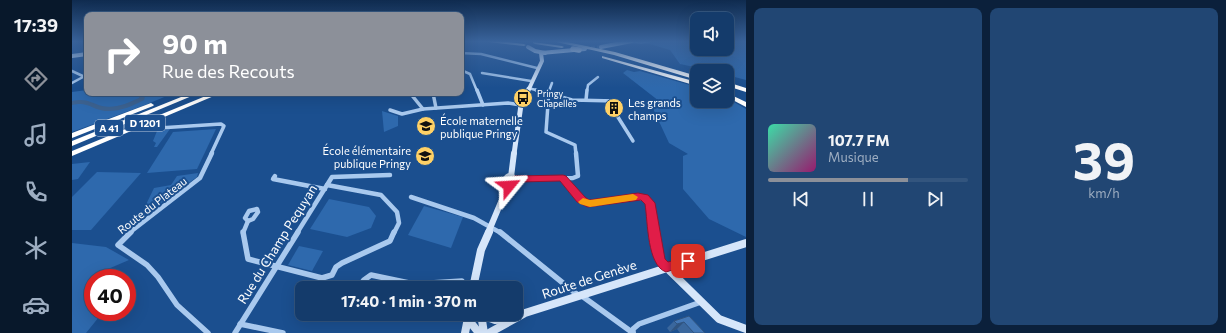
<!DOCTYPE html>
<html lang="fr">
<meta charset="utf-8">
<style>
body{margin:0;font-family:Commissioner,sans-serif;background:#214673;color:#f1f3f6;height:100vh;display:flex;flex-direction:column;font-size:15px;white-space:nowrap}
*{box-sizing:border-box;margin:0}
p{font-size:13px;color:#9dadc1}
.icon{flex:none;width:22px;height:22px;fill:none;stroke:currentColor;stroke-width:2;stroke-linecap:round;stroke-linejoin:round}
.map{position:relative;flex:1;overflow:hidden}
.side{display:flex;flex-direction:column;gap:8px;padding:8px;background:#0b203b;width:480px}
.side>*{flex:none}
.top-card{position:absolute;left:12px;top:12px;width:380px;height:84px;border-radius:8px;box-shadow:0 4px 16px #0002,0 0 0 1px #33557e;background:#8c9099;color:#fff;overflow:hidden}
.buttons{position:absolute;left:618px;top:12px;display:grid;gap:8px}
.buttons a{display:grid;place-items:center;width:44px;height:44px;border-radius:8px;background:#143b6b;box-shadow:0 4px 16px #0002,0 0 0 1px #33557e;font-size:20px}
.speed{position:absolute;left:12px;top:269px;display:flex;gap:8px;font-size:20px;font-weight:700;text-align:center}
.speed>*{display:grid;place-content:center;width:52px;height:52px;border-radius:50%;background:#143b6b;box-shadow:0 4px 16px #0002,0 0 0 1px #33557e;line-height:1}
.speed .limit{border:6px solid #d22;background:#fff;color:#111}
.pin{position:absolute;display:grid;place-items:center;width:34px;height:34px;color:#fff;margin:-17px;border-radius:8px;box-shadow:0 2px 6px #0006}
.me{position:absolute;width:44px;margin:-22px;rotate:63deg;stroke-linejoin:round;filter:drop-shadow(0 0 3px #0008)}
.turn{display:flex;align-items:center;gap:14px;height:84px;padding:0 12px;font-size:18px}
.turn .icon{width:52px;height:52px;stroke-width:2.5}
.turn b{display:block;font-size:28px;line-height:34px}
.side .widget{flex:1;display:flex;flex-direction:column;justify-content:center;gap:6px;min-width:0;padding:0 14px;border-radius:8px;background:#214673}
.side .dial{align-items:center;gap:0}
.dial b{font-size:52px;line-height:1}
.song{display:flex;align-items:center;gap:12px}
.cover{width:48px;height:48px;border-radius:6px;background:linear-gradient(135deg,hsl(160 70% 55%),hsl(320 70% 35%))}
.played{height:4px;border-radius:2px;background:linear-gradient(90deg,#8c9099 70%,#33557e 70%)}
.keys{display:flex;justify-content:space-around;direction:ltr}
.side .tiles{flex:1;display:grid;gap:8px;grid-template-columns:repeat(2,1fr)}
.trip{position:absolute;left:223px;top:281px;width:228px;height:40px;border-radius:8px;background:#143b6b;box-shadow:0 4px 16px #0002,0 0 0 1px #33557e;font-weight:700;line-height:40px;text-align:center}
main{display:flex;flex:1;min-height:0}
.dock{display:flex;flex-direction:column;width:72px;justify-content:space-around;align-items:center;background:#08182b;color:#9dadc1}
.dock .icon{width:28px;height:28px}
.dock .active{color:#8c9099}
.dock b{font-size:18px;color:#f1f3f6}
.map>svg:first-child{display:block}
.green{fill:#2e69ad}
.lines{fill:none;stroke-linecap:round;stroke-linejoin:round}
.stream{stroke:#9cc4f0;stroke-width:1}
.river{fill:#3c6290;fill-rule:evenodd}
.secondary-tunnel{stroke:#3d69a0;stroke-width:4;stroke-dasharray:4 2;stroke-linecap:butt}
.street-far3{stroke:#a9c9ee;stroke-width:2.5}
.street-far2{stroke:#a9c9ee;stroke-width:3.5}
.street-far1{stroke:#a9c9ee;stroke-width:4.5}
.street{stroke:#a9c9ee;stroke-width:5.5}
.secondary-far3{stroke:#d6e6fa;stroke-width:4}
.secondary-far2{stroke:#d6e6fa;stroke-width:5}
.secondary-far1{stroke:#d6e6fa;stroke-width:6}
.secondary{stroke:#d6e6fa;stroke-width:8}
.highway{fill:#fff;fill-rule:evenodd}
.highway-bridge{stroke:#fff;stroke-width:5.5}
.wall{fill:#3a679d}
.shaded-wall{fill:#305480}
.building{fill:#4478b7;stroke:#305480}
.route{fill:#e11d48;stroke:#92132f}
.slow{fill:#f59e0b}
.labels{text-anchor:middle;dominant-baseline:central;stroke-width:4;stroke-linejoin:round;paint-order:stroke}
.far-poi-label{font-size:9px;fill:#fff;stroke:#1b4f8f;text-anchor:start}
.shield{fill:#1b4f8f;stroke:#bbcadd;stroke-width:1}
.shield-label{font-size:10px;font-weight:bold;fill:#fff}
.poi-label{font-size:11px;fill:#fff;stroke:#1b4f8f;text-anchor:start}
.street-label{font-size:11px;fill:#fff;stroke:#1b4f8f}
.near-street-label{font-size:13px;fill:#fff;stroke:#1b4f8f}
</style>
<main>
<nav class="dock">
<b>17:39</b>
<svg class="icon active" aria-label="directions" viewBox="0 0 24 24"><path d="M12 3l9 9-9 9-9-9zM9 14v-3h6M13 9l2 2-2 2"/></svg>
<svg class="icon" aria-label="music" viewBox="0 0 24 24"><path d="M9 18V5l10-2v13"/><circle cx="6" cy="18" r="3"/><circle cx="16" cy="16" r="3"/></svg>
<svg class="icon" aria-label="phone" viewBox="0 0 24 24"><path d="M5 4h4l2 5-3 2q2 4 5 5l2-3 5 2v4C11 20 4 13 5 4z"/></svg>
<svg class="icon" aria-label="climate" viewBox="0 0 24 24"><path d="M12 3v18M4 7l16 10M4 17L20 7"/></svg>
<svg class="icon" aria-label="car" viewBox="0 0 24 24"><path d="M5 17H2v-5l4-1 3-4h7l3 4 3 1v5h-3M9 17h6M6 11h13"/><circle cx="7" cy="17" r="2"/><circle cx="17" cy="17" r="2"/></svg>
</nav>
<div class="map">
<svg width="674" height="333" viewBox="0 0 674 333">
<rect width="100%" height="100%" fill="#1b4f8f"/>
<g class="green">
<path d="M 563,41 L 625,41 L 625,49 L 655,49 L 655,41 L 674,41 L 674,80 L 655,75 L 655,71 L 641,71 L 608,64 L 598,50 L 578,44 L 559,44 Z"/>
<path d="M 555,70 L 562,72 L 568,71 L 625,87 L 625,101 L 655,101 L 655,98 L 674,109 L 674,237 L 637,219 L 611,189 L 611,156 L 616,154 L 597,143 L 578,102 L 587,101 L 551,73 Z"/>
<path d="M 15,90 L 15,93 L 102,93 L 73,105 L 0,132 L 0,92 Z"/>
<path d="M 310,111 L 326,116 L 326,126 L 312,132 Z"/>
<path d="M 98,129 L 85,147 L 82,147 L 84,143 L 81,141 L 85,131 Z"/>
<path d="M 144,129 L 125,169 L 75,173 L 101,132 Z"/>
<path d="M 18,162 L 6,179 L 0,180 L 0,164 Z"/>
<path d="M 25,172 L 69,173 L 19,230 L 0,230 L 0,197 Z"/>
<path d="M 126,173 L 125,177 L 67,219 L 82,188 L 99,185 L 105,176 Z"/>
<path d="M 257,199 L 297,207 L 304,216 L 299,228 L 275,237 L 238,229 Z"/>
<path d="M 352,206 L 391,217 L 379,248 L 336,235 Z"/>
<path d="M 0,243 L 34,247 L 57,260 L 36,269 L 39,278 L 21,278 L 21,312 L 31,312 L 14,333 L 0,333 Z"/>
<path d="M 227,246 L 251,251 L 240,271 L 216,265 Z"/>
</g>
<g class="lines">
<path class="stream" d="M 560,42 L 569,43 L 582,41"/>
<path class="river" d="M 68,93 L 74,93 L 72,100 C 61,106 47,112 33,111 C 19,109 16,101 0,105 L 0,101 C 14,98 17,102 30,106 C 43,109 56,103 67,98 Z"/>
<path class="secondary-tunnel" d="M 513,48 L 529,47"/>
<g class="street-far3">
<path d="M 389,53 L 409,54 L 465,68"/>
<path d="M 389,70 L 398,74 L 405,91"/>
<path d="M 0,71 L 15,78"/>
<path d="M 410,73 L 459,81"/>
<path d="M 0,83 L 11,77"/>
<path d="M 456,88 L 468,91"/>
<path d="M 477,91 L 480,83"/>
<path d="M 515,91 L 516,85 L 526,77"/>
</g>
<g class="street-far2">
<path d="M 405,90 L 411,105"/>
<path d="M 464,90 L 500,100 L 543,101 L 547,107 L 544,114 L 561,141"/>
<path d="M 477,90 L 474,132 L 503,145 L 504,154"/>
<path d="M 338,93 L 351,109 L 436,103 L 449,105"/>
<path d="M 361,93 L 364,108"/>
<path d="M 514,100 L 515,90"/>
<path d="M 318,110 L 330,114 L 351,109"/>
<path d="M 87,128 L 149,124 L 152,126 L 139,154"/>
</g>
<g class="street-far1">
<path d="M 203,176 L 201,179 L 253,189"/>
<path d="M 491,178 C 497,186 505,199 514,203 C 529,209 559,187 578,203 L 582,233"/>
<path d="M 443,179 L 501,178 L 506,176 L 504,153"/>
<path d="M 255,185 L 309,195 L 325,212 L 327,223 L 322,233"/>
<path d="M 339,197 L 402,218 L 429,233"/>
<path d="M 185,209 L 186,212 L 181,219 L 176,221 L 173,218 L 177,211 Z"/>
<path d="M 57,233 L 128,178 L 140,153"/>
<path d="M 171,233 L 176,221"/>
<path d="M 225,233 L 260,177 L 318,175"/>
</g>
<g class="street">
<path d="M 59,232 L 46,245 L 75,265 L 86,277 L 105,305 L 136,333"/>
<path d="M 171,232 L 176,259 L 250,278 L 260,275 L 264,267 L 270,263 L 318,241 L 322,232"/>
<path d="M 428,232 L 507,296"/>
<path d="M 582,232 L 586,258 L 594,267"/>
<path d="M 286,288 L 292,280 L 299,275 L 342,284 L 390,281"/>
<path d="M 510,296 L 561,333"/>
<path d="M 168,324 L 211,333"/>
<path d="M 561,332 L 561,329 L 567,324 L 629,302"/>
<path d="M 163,333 L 226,232"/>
</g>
<g class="secondary-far3">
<path d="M 456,47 L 463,51 L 473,53"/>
<path d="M 529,47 L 560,41"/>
<path d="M 0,56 L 15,54"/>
<path d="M 456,91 L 470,61 L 469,53 L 513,49"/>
</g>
<path class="secondary-far2" d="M 442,154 L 449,105 L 456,90"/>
<g class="secondary-far1">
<circle cx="438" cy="180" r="4"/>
<path d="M 439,177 L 442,153"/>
<path d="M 416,233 L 437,183"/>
</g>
<g class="secondary">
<path d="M 594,267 L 647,319 L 674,329"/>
<path d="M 401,288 L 409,250 L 417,232"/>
<path d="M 397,314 L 399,323 L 407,333"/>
<path d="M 409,314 L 412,333"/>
<path d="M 410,315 L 423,320 L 438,319"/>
<path d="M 393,333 L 396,318"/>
<path d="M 417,333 L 453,313 L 674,243"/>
</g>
<g class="highway">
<path d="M 408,41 L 428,41 L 452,44 L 454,45 L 452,46 Z"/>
<path d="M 480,41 L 490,41 L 543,52 L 625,76 L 625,80 L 542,55 Z"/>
<path d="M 461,42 L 490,46 L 492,47 L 490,48 L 463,44 L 461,43 Z"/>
<path d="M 530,56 L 625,82 L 625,86 L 530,58 Z"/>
<path d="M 655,82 L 674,88 L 674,92 L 655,86 Z"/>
<path d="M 119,93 L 127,93 L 0,146 L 0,141 Z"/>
<path d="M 141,93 L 149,93 L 0,156 L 0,151 Z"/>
<path d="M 655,93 L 674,102 L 674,107 L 655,97 Z"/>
<path d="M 79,103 L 82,105 L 81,106 L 0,138 L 0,133 Z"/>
</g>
<path class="highway-bridge" d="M 501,49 L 507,50"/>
</g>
<path class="wall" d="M 617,316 L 633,333 L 608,333 L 605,329 L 598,332 L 595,328 L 602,321 Z"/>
<path class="shaded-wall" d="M 612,322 L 605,329 L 598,332 L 605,324 Z"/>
<path class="building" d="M 617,316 L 633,333 L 622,333 L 612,322 L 605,324 L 602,321 Z"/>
<linearGradient id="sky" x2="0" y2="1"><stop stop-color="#0f2b4f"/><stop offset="0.47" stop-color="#39639b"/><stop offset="1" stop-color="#39639b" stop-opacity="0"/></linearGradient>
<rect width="674" height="88" fill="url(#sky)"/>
<path class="route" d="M 491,175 L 494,176 L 513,197 L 517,200 L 566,193 L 576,195 L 583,203 L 593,259 L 596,262 L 616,256 L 620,257 L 621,261 L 620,264 L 594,272 C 575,265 576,223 573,204 L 569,200 L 516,207 L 505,202 L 488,181 L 447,182 L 437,190 L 432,186 L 434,180 L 443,176 Z"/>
<path class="slow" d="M 561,194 L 566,197 L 564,200 L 518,207 L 508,204 L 506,202 L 511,198 L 518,200 Z"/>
<defs>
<symbol id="bus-disc" viewBox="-11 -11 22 22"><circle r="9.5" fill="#ffd166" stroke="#1b4f8f"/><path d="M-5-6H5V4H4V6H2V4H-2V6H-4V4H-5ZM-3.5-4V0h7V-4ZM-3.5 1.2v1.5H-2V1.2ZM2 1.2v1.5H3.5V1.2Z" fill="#111"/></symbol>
<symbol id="building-disc" viewBox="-11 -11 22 22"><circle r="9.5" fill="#ffd166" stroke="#1b4f8f"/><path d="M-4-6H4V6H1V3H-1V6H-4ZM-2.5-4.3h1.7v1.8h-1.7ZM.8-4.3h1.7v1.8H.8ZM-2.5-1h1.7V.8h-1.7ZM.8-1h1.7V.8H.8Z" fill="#111"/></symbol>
<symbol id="school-disc" viewBox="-11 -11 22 22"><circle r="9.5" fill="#ffd166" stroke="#1b4f8f"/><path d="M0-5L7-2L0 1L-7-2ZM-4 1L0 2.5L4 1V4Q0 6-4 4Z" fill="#111"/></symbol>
</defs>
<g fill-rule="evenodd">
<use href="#bus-disc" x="440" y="87" width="22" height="22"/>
<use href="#building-disc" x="531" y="97" width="22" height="22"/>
<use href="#school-disc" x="343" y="115" width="22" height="22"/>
<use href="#school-disc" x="342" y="145" width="22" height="22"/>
</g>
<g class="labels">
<g class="far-poi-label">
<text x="465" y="93">Pringy<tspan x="465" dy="10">Chapelles</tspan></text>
</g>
<g class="shield">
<rect x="53" y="115" width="40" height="16" rx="3"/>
<rect x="23" y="120" width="28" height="16" rx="3"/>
</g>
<g class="shield-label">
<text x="73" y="123">D 1201</text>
<text x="37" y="128">A 41</text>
</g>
<g class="poi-label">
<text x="556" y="102">Les grands<tspan x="556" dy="13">champs</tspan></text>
<text x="368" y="120">École maternelle<tspan x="368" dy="13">publique Pringy</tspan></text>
<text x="339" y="150" text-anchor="end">École élémentaire<tspan x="339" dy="13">publique Pringy</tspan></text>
</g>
<g class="street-label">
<text transform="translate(80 205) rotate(-38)">Route du Plateau</text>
</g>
<g class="near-street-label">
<text transform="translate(205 244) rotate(-58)">Rue du Champ Pequyan</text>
<text transform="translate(517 279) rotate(-18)">Route de Genève</text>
</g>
</g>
</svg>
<div class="buttons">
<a><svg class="icon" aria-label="sound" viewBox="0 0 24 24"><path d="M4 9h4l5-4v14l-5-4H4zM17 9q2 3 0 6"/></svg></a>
<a><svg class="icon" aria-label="layers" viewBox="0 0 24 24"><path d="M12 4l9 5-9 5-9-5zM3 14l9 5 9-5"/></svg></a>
</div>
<div class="speed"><div class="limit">40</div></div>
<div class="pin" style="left:616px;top:261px;background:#d93025"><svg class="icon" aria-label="arrive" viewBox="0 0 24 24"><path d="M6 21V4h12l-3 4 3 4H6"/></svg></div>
<svg class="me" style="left:437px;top:186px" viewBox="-20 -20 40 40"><path d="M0-17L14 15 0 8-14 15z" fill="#e11d48" stroke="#fff" stroke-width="4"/></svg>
<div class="trip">17:40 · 1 min · 370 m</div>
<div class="top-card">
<div class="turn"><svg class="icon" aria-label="right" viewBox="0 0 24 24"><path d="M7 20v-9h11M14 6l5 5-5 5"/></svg><div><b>90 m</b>Rue des Recouts</div></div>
</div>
</div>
<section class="side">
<div class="tiles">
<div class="widget">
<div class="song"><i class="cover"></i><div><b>107.7 FM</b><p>Musique</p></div></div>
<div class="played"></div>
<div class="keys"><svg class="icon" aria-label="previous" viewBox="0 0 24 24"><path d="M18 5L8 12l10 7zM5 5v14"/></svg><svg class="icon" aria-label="pause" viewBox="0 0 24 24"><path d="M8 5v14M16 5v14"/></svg><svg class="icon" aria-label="next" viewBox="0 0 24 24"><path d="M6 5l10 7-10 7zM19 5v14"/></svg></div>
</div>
<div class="widget dial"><b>39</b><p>km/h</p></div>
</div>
</section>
</main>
